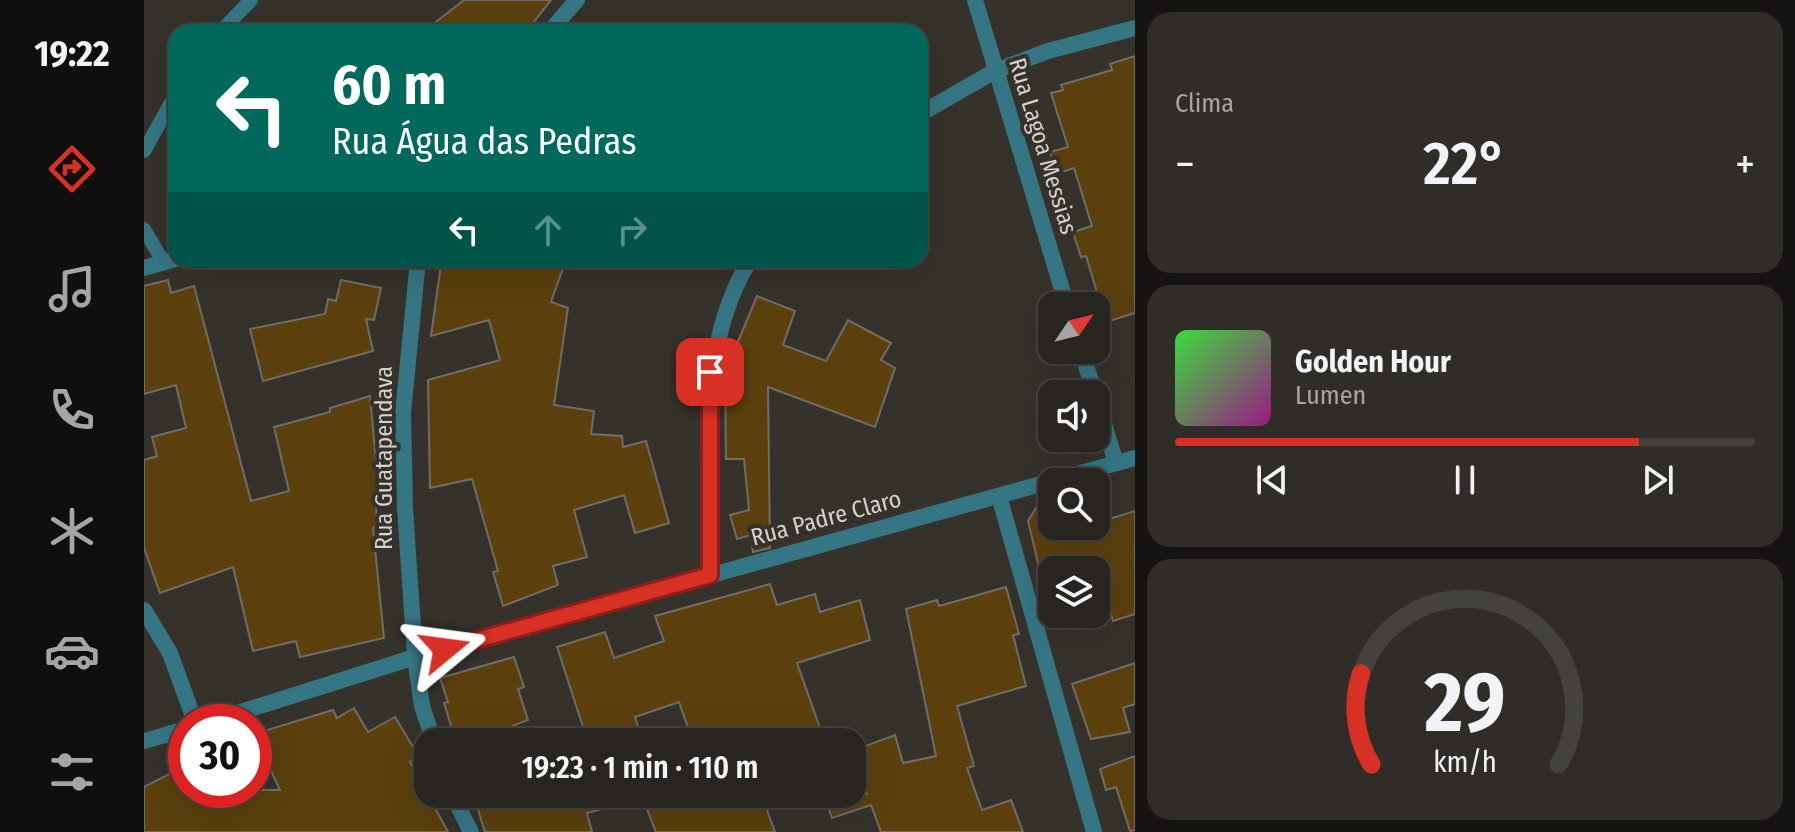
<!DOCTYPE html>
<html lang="pt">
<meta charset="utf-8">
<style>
body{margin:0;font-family:"Fira Sans Condensed",sans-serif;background:#302d29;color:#f1f3f6;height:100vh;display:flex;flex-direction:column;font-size:30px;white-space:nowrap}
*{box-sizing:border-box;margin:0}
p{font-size:26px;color:#a5a5a5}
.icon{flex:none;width:44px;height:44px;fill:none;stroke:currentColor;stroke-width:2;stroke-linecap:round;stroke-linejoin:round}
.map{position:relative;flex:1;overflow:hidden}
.drawer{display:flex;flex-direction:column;gap:12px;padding:12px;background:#161412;width:660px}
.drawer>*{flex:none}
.guide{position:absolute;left:24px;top:24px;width:760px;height:244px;border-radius:24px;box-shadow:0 8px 32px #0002,0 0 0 2px #44423e;background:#00695c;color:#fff;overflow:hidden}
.needle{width:52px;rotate:55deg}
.buttons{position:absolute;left:894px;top:292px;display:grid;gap:16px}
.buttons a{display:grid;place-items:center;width:72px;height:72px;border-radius:16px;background:#282520;box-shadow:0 8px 32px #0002,0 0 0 2px #44423e;font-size:40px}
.speed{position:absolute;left:24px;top:704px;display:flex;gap:16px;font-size:40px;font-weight:700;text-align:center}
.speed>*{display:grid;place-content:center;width:104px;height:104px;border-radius:50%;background:#282520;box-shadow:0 8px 32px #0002,0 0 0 2px #44423e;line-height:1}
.speed .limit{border:12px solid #d22;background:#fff;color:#111}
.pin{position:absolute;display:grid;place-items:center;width:68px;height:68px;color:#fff;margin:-34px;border-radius:16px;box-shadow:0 4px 12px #0006}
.me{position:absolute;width:88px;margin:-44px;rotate:74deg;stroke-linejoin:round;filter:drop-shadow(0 0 6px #0008)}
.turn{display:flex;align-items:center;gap:28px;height:168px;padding:0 32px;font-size:36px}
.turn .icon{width:104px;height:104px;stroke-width:2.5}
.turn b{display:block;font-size:56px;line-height:68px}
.lanes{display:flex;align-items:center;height:76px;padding:0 32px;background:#0003;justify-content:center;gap:40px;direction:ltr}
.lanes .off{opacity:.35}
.big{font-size:60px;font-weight:600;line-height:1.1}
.drawer .card{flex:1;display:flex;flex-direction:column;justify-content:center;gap:12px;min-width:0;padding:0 28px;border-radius:24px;background:#302d29}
.drawer .dial{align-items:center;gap:0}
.dial svg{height:208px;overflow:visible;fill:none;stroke:#44423e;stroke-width:7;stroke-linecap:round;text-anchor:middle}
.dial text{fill:#f1f3f6;stroke:none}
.song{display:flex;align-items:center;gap:24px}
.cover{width:96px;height:96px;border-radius:12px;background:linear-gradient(135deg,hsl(120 70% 55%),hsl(310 70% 35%))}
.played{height:8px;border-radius:4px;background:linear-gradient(90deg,#d93025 80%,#44423e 80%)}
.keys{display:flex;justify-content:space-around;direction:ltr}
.heat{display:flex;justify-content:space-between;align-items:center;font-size:44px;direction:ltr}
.trip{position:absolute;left:270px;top:728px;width:452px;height:80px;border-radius:24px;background:#282520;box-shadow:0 8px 32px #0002,0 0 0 2px #44423e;font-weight:600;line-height:80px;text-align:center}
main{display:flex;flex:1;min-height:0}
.dock{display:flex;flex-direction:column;width:144px;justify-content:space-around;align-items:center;background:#100f0d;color:#a5a5a5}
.dock .icon{width:56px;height:56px}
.dock .selected{color:#d93025}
.dock b{font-size:36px;color:#f1f3f6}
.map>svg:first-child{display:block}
.building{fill:#5b400e;stroke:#716c66;stroke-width:2}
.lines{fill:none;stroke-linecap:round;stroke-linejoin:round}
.lane{stroke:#367684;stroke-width:14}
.street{stroke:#367684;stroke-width:16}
.route-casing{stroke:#8d1f18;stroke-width:20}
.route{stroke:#d93025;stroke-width:14}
.labels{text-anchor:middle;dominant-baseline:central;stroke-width:8;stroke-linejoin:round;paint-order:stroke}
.street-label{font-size:24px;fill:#d5d3cf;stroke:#35312b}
</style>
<main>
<nav class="dock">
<b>19:22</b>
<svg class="icon selected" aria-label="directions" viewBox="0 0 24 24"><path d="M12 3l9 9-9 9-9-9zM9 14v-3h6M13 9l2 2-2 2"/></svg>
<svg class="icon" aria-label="music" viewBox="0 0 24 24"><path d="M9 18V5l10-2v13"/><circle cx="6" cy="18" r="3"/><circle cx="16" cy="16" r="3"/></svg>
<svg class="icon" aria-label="phone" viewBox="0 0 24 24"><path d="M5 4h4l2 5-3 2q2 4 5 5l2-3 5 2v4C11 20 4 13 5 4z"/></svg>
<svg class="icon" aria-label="climate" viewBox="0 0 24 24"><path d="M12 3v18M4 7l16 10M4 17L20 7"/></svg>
<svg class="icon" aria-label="car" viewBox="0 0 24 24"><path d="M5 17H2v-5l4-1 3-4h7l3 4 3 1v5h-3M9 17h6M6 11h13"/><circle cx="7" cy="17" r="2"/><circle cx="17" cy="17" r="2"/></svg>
<svg class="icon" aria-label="filters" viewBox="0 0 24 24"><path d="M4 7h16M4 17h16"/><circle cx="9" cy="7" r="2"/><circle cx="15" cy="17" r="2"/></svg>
</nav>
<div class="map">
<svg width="991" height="832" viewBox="0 0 991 832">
<rect width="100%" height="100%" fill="#35312b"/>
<g class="building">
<path d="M 320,0 L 407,0 L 382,32 L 279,32 Z"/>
<path d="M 991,56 L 991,313 L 962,322 L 942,256 L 937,257 L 929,232 L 948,226 L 930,168 L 911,174 L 906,152 L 924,147 L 907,93 L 919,90 L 917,85 L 968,70 L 966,64 Z"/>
<path d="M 322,260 L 374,260 L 392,264 L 394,260 L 422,260 L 407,302 L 424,308 L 410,405 L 450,411 L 447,434 L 478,436 L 479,447 L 502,441 L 525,523 L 491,533 L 480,495 L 430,510 L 443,557 L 409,566 L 414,585 L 359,606 L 349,572 L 354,571 L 328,479 L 286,488 L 284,380 L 356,360 L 345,320 L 287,336 L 297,264 L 320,269 Z"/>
<path d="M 24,280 L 27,293 L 50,286 L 107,501 L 145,491 L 130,427 L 186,412 L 186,408 L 226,396 L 236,504 L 232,505 L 233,527 L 229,528 L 240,638 L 156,657 L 152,641 L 109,651 L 89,567 L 16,593 L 0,548 L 0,460 L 13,456 L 8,437 L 42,428 L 32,385 L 0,394 L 0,286 Z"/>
<path d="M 197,280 L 237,288 L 230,320 L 222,319 L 229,351 L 119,381 L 106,329 L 181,314 L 184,299 L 192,301 Z"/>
<path d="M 613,296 L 651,311 L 639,345 L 682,361 L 704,320 L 747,343 L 737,360 L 751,368 L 731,427 L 624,387 L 626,548 L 609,552 L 607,535 L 593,539 L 586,515 L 605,510 L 600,459 L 582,459 L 581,373 Z"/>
<path d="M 908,492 L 908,526 L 952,526 L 952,523 L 991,511 L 991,614 L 969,621 L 961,594 L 952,596 L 952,570 L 939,570 L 936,559 L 908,567 L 908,587 L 900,588 L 884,521 L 900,495 Z"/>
<path d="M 626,584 L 633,605 L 671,594 L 676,612 L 716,600 L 726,640 L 653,663 L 681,742 L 549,742 L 535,702 L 491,717 L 499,742 L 444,742 L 413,647 L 461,632 L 470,658 L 520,641 L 511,616 Z"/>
<path d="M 862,587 L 875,634 L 869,635 L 882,686 L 813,706 L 830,766 L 823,768 L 838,810 L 867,800 L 879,832 L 737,832 L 727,805 L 688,818 L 679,794 L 723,794 L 708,751 L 751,735 L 759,763 L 792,756 L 762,609 L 793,600 L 795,606 Z"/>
<path d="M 370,657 L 380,687 L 374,689 L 384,720 L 366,727 L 371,742 L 312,742 L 300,703 L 304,702 L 296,678 Z"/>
<path d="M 991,663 L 991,704 L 979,708 L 986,732 L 947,739 L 928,684 Z"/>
<path d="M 210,708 L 224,732 L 251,717 L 275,757 L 266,762 L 304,832 L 0,832 L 0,787 L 31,771 L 41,790 L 136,790 L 110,734 L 189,710 L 193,718 Z"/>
<path d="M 991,756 L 991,830 L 986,831 L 972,787 L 962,790 L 956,769 Z"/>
<path d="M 329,794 L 486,794 L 487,801 L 443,813 L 448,832 L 341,832 Z"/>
<path d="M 497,794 L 617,794 L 631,832 L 512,832 Z"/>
</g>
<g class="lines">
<g class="lane">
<path d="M 76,32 L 107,0"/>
<path d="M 0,151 L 32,94"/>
<path d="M 0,229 L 20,263"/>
</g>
<g class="street">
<path d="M 831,0 L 923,306"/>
<path d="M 405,32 L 433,0"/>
<path d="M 776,114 L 851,71 L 904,51 L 991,28"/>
<path d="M 274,260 L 259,413 L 261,508 L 271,657 L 278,706 L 290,742"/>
<path d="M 0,268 L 32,259"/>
<path d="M 937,350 L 951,394"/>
<path d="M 952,398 L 972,463"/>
<path d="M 855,496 L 950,832"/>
<path d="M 566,575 C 566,473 550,349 606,260"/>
<path d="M 0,610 L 26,653 L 51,722"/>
<path d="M 65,722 L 271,657 L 991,458"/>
<path d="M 0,741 L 42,729"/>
<path d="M 308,794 L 327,832"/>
</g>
</g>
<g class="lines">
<defs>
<path id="route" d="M 301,649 L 566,575 L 566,372"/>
</defs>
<use href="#route" class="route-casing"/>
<use href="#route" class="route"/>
</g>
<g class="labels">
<g class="street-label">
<text transform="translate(899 146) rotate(73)">Rua Lagoa Messias</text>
<text transform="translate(240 458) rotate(-90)">Rua Guatapendava</text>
<text transform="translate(682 518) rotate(-15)">Rua Padre Claro</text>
</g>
</g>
</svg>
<div class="buttons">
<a><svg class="needle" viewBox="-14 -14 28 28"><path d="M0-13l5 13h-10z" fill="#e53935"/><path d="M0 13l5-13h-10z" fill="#a5a5a5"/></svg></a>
<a><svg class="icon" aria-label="sound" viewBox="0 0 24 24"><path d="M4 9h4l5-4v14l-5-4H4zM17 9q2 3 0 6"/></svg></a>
<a><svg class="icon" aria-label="search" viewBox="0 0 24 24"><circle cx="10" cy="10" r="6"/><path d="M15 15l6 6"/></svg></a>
<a><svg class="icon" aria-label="layers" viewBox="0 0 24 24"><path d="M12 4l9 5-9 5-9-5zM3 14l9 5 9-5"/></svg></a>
</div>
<div class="speed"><div class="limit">30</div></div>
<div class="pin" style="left:566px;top:372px;background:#d93025"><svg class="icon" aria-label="arrive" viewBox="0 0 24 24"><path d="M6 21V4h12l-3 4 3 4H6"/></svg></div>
<svg class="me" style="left:301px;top:649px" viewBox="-20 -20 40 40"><path d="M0-17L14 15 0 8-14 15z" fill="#d93025" stroke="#fff" stroke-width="4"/></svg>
<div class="trip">19:23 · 1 min · 110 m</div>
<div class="guide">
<div class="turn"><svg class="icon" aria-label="left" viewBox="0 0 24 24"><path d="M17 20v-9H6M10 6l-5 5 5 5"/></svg><div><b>60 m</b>Rua Água das Pedras</div></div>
<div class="lanes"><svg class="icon" aria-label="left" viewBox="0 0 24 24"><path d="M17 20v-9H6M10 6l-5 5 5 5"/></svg><svg class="icon off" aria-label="ahead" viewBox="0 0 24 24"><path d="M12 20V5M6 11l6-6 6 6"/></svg><svg class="icon off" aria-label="right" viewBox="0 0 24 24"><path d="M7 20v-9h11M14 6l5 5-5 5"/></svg></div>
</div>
</div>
<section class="drawer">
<div class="card"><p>Clima</p>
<div class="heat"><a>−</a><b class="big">22°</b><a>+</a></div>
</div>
<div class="card">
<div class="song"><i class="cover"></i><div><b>Golden Hour</b><p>Lumen</p></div></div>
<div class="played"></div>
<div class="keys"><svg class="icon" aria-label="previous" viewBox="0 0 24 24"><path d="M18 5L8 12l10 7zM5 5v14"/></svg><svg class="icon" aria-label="pause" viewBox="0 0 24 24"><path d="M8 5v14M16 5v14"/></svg><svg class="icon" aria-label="next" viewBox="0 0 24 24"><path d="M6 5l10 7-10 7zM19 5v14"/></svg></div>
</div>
<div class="card dial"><svg viewBox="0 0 100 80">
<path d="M14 69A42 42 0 1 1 86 69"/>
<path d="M14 69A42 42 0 0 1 10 34" stroke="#d93025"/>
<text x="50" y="56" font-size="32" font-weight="700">29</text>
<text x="50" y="72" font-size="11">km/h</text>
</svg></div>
</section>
</main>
